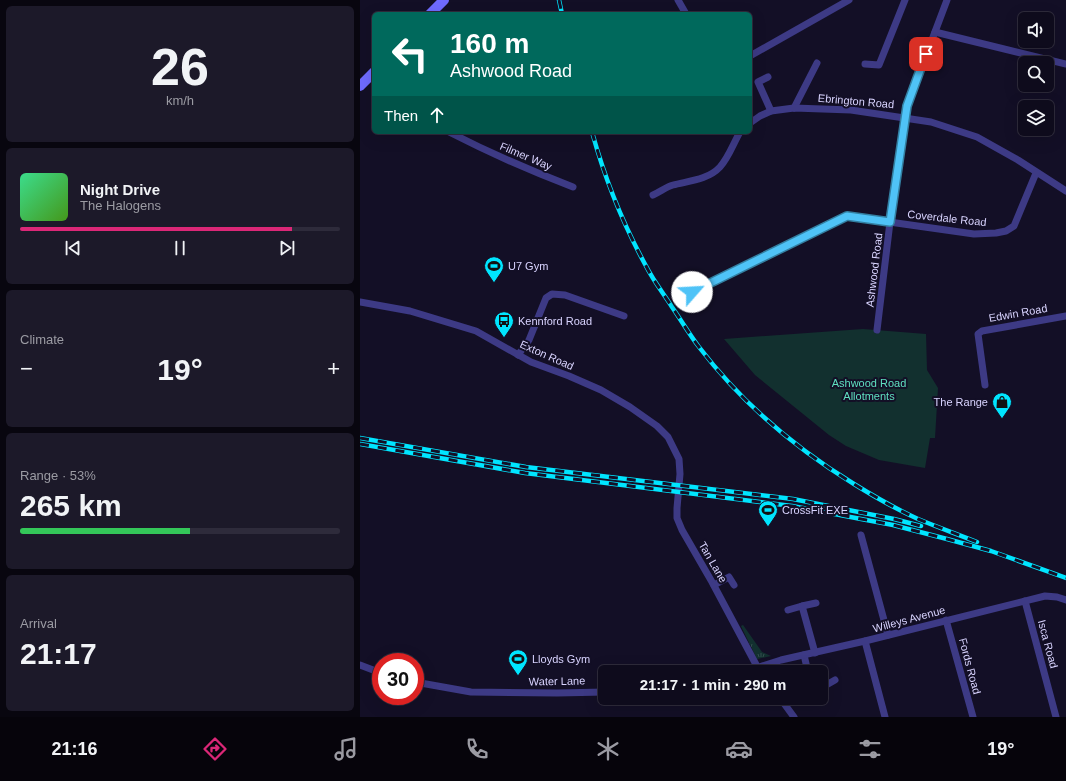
<!DOCTYPE html>
<meta charset="utf-8">
<style>
body{margin:0;font-family:Helvetica,sans-serif;background:#1c1929;color:#f1f3f6;height:100vh;display:flex;flex-direction:column;font-size:15px;white-space:nowrap}
*{box-sizing:border-box;margin:0}
p{font-size:13px;color:#9b9ba3}
.icon{flex:none;width:22px;height:22px;fill:none;stroke:currentColor;stroke-width:2;stroke-linecap:round;stroke-linejoin:round}
.map{position:relative;flex:1;overflow:hidden}
.panel{display:flex;flex-direction:column;gap:6px;padding:6px;background:#08060f;width:360px}
.panel>*{flex:none}
.guide{position:absolute;left:12px;top:12px;width:380px;height:122px;border-radius:6px;box-shadow:0 4px 16px #0002,0 0 0 1px #2e2b3b;background:#00695c;color:#fff;overflow:hidden}
.tools{position:absolute;left:658px;top:12px;display:grid;gap:8px}
.tools a{display:grid;place-items:center;width:36px;height:36px;border-radius:6px;background:#0e0b1c;box-shadow:0 4px 16px #0002,0 0 0 1px #2e2b3b;font-size:20px}
.speed{position:absolute;left:12px;top:653px;display:flex;gap:8px;font-size:20px;font-weight:700;text-align:center}
.speed>*{display:grid;place-content:center;width:52px;height:52px;border-radius:50%;background:#0e0b1c;box-shadow:0 4px 16px #0002,0 0 0 1px #2e2b3b;line-height:1}
.speed .limit{border:6px solid #d22;background:#fff;color:#111}
.pin{position:absolute;display:grid;place-items:center;width:34px;height:34px;color:#fff;margin:-17px;border-radius:8px;box-shadow:0 2px 6px #0006}
.me{position:absolute;width:44px;margin:-22px;rotate:64deg;stroke-linejoin:round;filter:drop-shadow(0 0 3px #0008)}
.turn{display:flex;align-items:center;gap:14px;height:84px;padding:0 12px;font-size:18px}
.turn .icon{width:52px;height:52px;stroke-width:2.5}
.turn b{display:block;font-size:28px;line-height:34px}
.then{display:flex;align-items:center;height:38px;padding:0 12px;background:#0003;gap:8px;font-size:15px}
.big{font-size:30px;font-weight:700;line-height:1.1}
.panel .tile{flex:1;display:flex;flex-direction:column;justify-content:center;gap:6px;min-width:0;padding:0 14px;border-radius:6px;background:#1c1929}
.panel .dial{align-items:center;gap:0}
.dial b{font-size:52px;line-height:1}
.song{display:flex;align-items:center;gap:12px}
.cover{width:48px;height:48px;border-radius:6px;background:linear-gradient(135deg,hsl(150 70% 55%),hsl(100 70% 35%))}
.played{height:4px;border-radius:2px;background:linear-gradient(90deg,#db2777 85%,#2e2b3b 85%)}
.keys{display:flex;justify-content:space-around;direction:ltr}
.heat{display:flex;justify-content:space-between;align-items:center;font-size:22px;direction:ltr}
.charge{height:6px;border-radius:3px;background:linear-gradient(90deg,#34c759 53%,#2e2b3b 0)}
.trip{position:absolute;left:238px;top:665px;width:230px;height:40px;border-radius:6px;background:#0e0b1c;box-shadow:0 4px 16px #0002,0 0 0 1px #2e2b3b;font-weight:700;line-height:40px;text-align:center}
.tabs{display:flex;height:64px;justify-content:space-around;align-items:center;background:#06040b;color:#9b9ba3}
.tabs .icon{width:28px;height:28px}
.tabs .active{color:#db2777}
.tabs b{font-size:18px;color:#f1f3f6}
main{display:flex;flex:1;min-height:0}
.map>svg:first-child{display:block}
.grass{fill:url(#grass-tufts)}
.garden{fill:#12302f}
.lines{fill:none;stroke-linecap:round;stroke-linejoin:round}
.street{stroke:#3d3a85;stroke-width:7}
.secondary{stroke:#6f6bff;stroke-width:10}
.rail-casing{stroke:#00e5ff;stroke-width:4.5}
.rail{stroke:#130f26;stroke-width:3;stroke-dasharray:9;stroke-linecap:butt}
.route-casing{stroke:#337fa1;stroke-width:10}
.route{stroke:#4fc3f7;stroke-width:7}
.labels{text-anchor:middle;dominant-baseline:central;stroke-width:4;stroke-linejoin:round;paint-order:stroke}
.street-label{font-size:11px;fill:#d9d4ff;stroke:#130f26}
.poi-label{font-size:11px;fill:#d9d4ff;stroke:#130f26;text-anchor:start}
.park-label{font-size:11px;fill:#5fe0c0;stroke:#130f26}
</style>
<main>
<section class="panel">
<div class="tile dial"><b>26</b><p>km/h</p></div>
<div class="tile">
<div class="song"><i class="cover"></i><div><b>Night Drive</b><p>The Halogens</p></div></div>
<div class="played"></div>
<div class="keys"><svg class="icon" aria-label="previous" viewBox="0 0 24 24"><path d="M18 5L8 12l10 7zM5 5v14"/></svg><svg class="icon" aria-label="pause" viewBox="0 0 24 24"><path d="M8 5v14M16 5v14"/></svg><svg class="icon" aria-label="next" viewBox="0 0 24 24"><path d="M6 5l10 7-10 7zM19 5v14"/></svg></div>
</div>
<div class="tile"><p>Climate</p>
<div class="heat"><a>−</a><b class="big">19°</b><a>+</a></div>
</div>
<div class="tile"><p>Range · 53%</p><b class="big">265 km</b><div class="charge"></div></div>
<div class="tile"><p>Arrival</p><b class="big">21:17</b></div>
</section>
<div class="map">
<svg width="706" height="717" viewBox="0 0 706 717">
<defs>
<pattern id="grass-tufts" width="24" height="20" patternUnits="userSpaceOnUse"><rect width="24" height="20" fill="#12302f"/><path d="M3 7l-1-3M5 7V3M7 7l1-3M15 17l-1-3M17 17v-4M19 17l1-3" fill="none" stroke="#344d4e"/></pattern>
</defs>
<rect width="100%" height="100%" fill="#130f26"/>
<path class="grass" d="M 383,625 L 402,652 L 411,656 L 397,659 L 381,626 Z"/>
<path class="garden" d="M 503,329 L 566,334 L 567,370 L 578,388 L 575,438 L 570,438 L 565,468 L 519,460 L 486,446 L 469,435 L 395,375 L 364,339 Z"/>
<g class="lines">
<g class="street">
<path d="M 318,0 L 326,14"/>
<path d="M 575,32 L 706,64"/>
<path d="M 390,56 L 489,0"/>
<path d="M 505,64 L 519,65 L 545,0"/>
<path d="M 408,77 L 398,82 L 411,111"/>
<path d="M 434,108 L 457,63"/>
<path d="M 390,123 L 400,116 L 411,111 L 434,108 L 491,110 L 571,122 L 617,137 L 658,160 L 706,191"/>
<path d="M 89,132 C 130,153 171,171 213,187"/>
<path d="M 293,195 C 300,192 306,187 313,185 C 328,181 348,180 360,167 C 369,157 373,144 380,132"/>
<path d="M 332,292 L 487,216 L 614,234 L 636,233 L 646,231 L 654,226 L 676,173"/>
<path d="M 0,302 L 50,311 L 116,331 L 171,362 L 209,376 L 241,390 L 270,407 L 297,426 L 308,437 L 319,459 L 320,474 L 317,508 L 317,518 L 322,530 L 352,582 L 400,672"/>
<path d="M 517,330 L 530,222 L 547,106 L 587,0"/>
<path d="M 158,355 L 169,340 L 186,298 L 192,294 L 205,295 L 264,316"/>
<path d="M 625,385 L 618,334 L 622,331 L 706,316"/>
<path d="M 501,535 L 528,635"/>
<path d="M 354,585 L 369,577 L 374,585"/>
<path d="M 665,601 L 696,717"/>
<path d="M 428,610 L 442,606"/>
<path d="M 586,620 L 613,717"/>
<path d="M 505,641 L 525,717"/>
<path d="M 455,653 L 442,606 L 456,603"/>
<path d="M 444,655 L 448,672"/>
<path d="M 0,665 L 21,673"/>
<path d="M 384,672 L 421,660 L 505,641 L 685,596 L 697,597 L 706,600"/>
<path d="M 55,682 L 111,692 L 197,693 L 245,692"/>
<path d="M 461,688 L 475,680"/>
<path d="M 420,698 L 434,717"/>
</g>
<g class="secondary">
<path d="M 70,14 L 84,0"/>
<path d="M 0,86 L 14,72"/>
</g>
<defs>
<g id="rail">
<path d="M 199,0 L 202,14"/>
<path d="M 232,132 C 245,179 263,224 286,266 C 293,280 303,293 312,307 C 321,320 329,334 339,347 C 381,402 435,448 494,484 C 515,497 536,509 558,519 C 577,527 597,534 617,542"/>
<path d="M 0,438 L 166,467 L 433,499 L 534,519 L 561,526"/>
<path d="M 0,444 L 165,473 L 432,506 L 533,525 L 587,539 L 631,551 L 706,578"/>
</g>
</defs>
<use href="#rail" class="rail-casing"/>
<use href="#rail" class="rail"/>
</g>
<g class="lines">
<defs>
<path id="route" d="M 332,292 L 487,216 L 530,222 L 547,106 L 566,54"/>
</defs>
<use href="#route" class="route-casing"/>
<use href="#route" class="route"/>
</g>
<defs>
<symbol id="stadium-pin" viewBox="-11 -11 22 30"><path d="M0 17L-7.5 6A9.5 9.5 0 1 1 7.5 6Z" fill="#00e5ff" stroke="#130f26"/><path d="M0-5a6.5 5 0 1 0 0 10a6.5 5 0 1 0 0-10ZM-3.5-1.8h7v3.6h-7Z" fill="#111"/></symbol>
<symbol id="bus-pin" viewBox="-11 -11 22 30"><path d="M0 17L-7.5 6A9.5 9.5 0 1 1 7.5 6Z" fill="#00e5ff" stroke="#130f26"/><path d="M-5-6H5V4H4V6H2V4H-2V6H-4V4H-5ZM-3.5-4V0h7V-4ZM-3.5 1.2v1.5H-2V1.2ZM2 1.2v1.5H3.5V1.2Z" fill="#111"/></symbol>
<symbol id="shop-pin" viewBox="-11 -11 22 30"><path d="M0 17L-7.5 6A9.5 9.5 0 1 1 7.5 6Z" fill="#00e5ff" stroke="#130f26"/><path d="M-5-2.5h2.3a2.7 3.5 0 0 1 5.4 0H5L5.5 6h-11ZM-1.5-2.5h3a1.5 2.3 0 0 0-3 0Z" fill="#111"/></symbol>
</defs>
<g fill-rule="evenodd">
<use href="#stadium-pin" x="123" y="255" width="22" height="30"/>
<use href="#bus-pin" x="133" y="310" width="22" height="30"/>
<use href="#shop-pin" x="631" y="391" width="22" height="30"/>
<use href="#stadium-pin" x="397" y="499" width="22" height="30"/>
<use href="#stadium-pin" x="147" y="648" width="22" height="30"/>
</g>
<g class="labels">
<g class="street-label">
<text transform="translate(496 101) rotate(5)">Ebrington Road</text>
<text transform="translate(166 156) rotate(23)">Filmer Way</text>
<text transform="translate(587 218) rotate(6)">Coverdale Road</text>
<text transform="translate(514 270) rotate(-83)">Ashwood Road</text>
<text transform="translate(658 313) rotate(-10)">Edwin Road</text>
<text transform="translate(187 355) rotate(24)">Exton Road</text>
<text transform="translate(353 562) rotate(60)">Tan Lane</text>
<text transform="translate(549 619) rotate(-15)">Willeys Avenue</text>
<text transform="translate(688 644) rotate(75)">Isca Road</text>
<text transform="translate(610 666) rotate(75)">Fords Road</text>
<text transform="translate(197 681) rotate(-1)">Water Lane</text>
</g>
<g class="poi-label">
<text x="148" y="266">U7 Gym</text>
<text x="158" y="321">Kennford Road</text>
<text x="628" y="402" text-anchor="end">The Range</text>
<text x="422" y="510">CrossFit EXE</text>
<text x="172" y="659">Lloyds Gym</text>
</g>
<g class="park-label">
<text x="509" y="383">Ashwood Road<tspan x="509" dy="13">Allotments</tspan></text>
</g>
</g>
</svg>
<div class="tools">
<a><svg class="icon" aria-label="sound" viewBox="0 0 24 24"><path d="M4 9h4l5-4v14l-5-4H4zM17 9q2 3 0 6"/></svg></a>
<a><svg class="icon" aria-label="search" viewBox="0 0 24 24"><circle cx="10" cy="10" r="6"/><path d="M15 15l6 6"/></svg></a>
<a><svg class="icon" aria-label="layers" viewBox="0 0 24 24"><path d="M12 4l9 5-9 5-9-5zM3 14l9 5 9-5"/></svg></a>
</div>
<div class="speed"><div class="limit">30</div></div>
<div class="pin" style="left:566px;top:54px;background:#d93025"><svg class="icon" aria-label="arrive" viewBox="0 0 24 24"><path d="M6 21V4h12l-3 4 3 4H6"/></svg></div>
<svg class="me" style="left:332px;top:292px" viewBox="-20 -20 40 40"><circle r="19" fill="#fff"/><path d="M0-13L10 11 0 6-10 11z" fill="#4fc3f7"/></svg>
<div class="trip">21:17 · 1 min · 290 m</div>
<div class="guide">
<div class="turn"><svg class="icon" aria-label="left" viewBox="0 0 24 24"><path d="M17 20v-9H6M10 6l-5 5 5 5"/></svg><div><b>160 m</b>Ashwood Road</div></div>
<div class="then">Then<svg class="icon" aria-label="ahead" viewBox="0 0 24 24"><path d="M12 20V5M6 11l6-6 6 6"/></svg></div>
</div>
</div>
</main>
<nav class="tabs">
<b>21:16</b>
<svg class="icon active" aria-label="directions" viewBox="0 0 24 24"><path d="M12 3l9 9-9 9-9-9zM9 14v-3h6M13 9l2 2-2 2"/></svg>
<svg class="icon" aria-label="music" viewBox="0 0 24 24"><path d="M9 18V5l10-2v13"/><circle cx="6" cy="18" r="3"/><circle cx="16" cy="16" r="3"/></svg>
<svg class="icon" aria-label="phone" viewBox="0 0 24 24"><path d="M5 4h4l2 5-3 2q2 4 5 5l2-3 5 2v4C11 20 4 13 5 4z"/></svg>
<svg class="icon" aria-label="climate" viewBox="0 0 24 24"><path d="M12 3v18M4 7l16 10M4 17L20 7"/></svg>
<svg class="icon" aria-label="car" viewBox="0 0 24 24"><path d="M5 17H2v-5l4-1 3-4h7l3 4 3 1v5h-3M9 17h6M6 11h13"/><circle cx="7" cy="17" r="2"/><circle cx="17" cy="17" r="2"/></svg>
<svg class="icon" aria-label="filters" viewBox="0 0 24 24"><path d="M4 7h16M4 17h16"/><circle cx="9" cy="7" r="2"/><circle cx="15" cy="17" r="2"/></svg>
<b>19°</b>
</nav>
